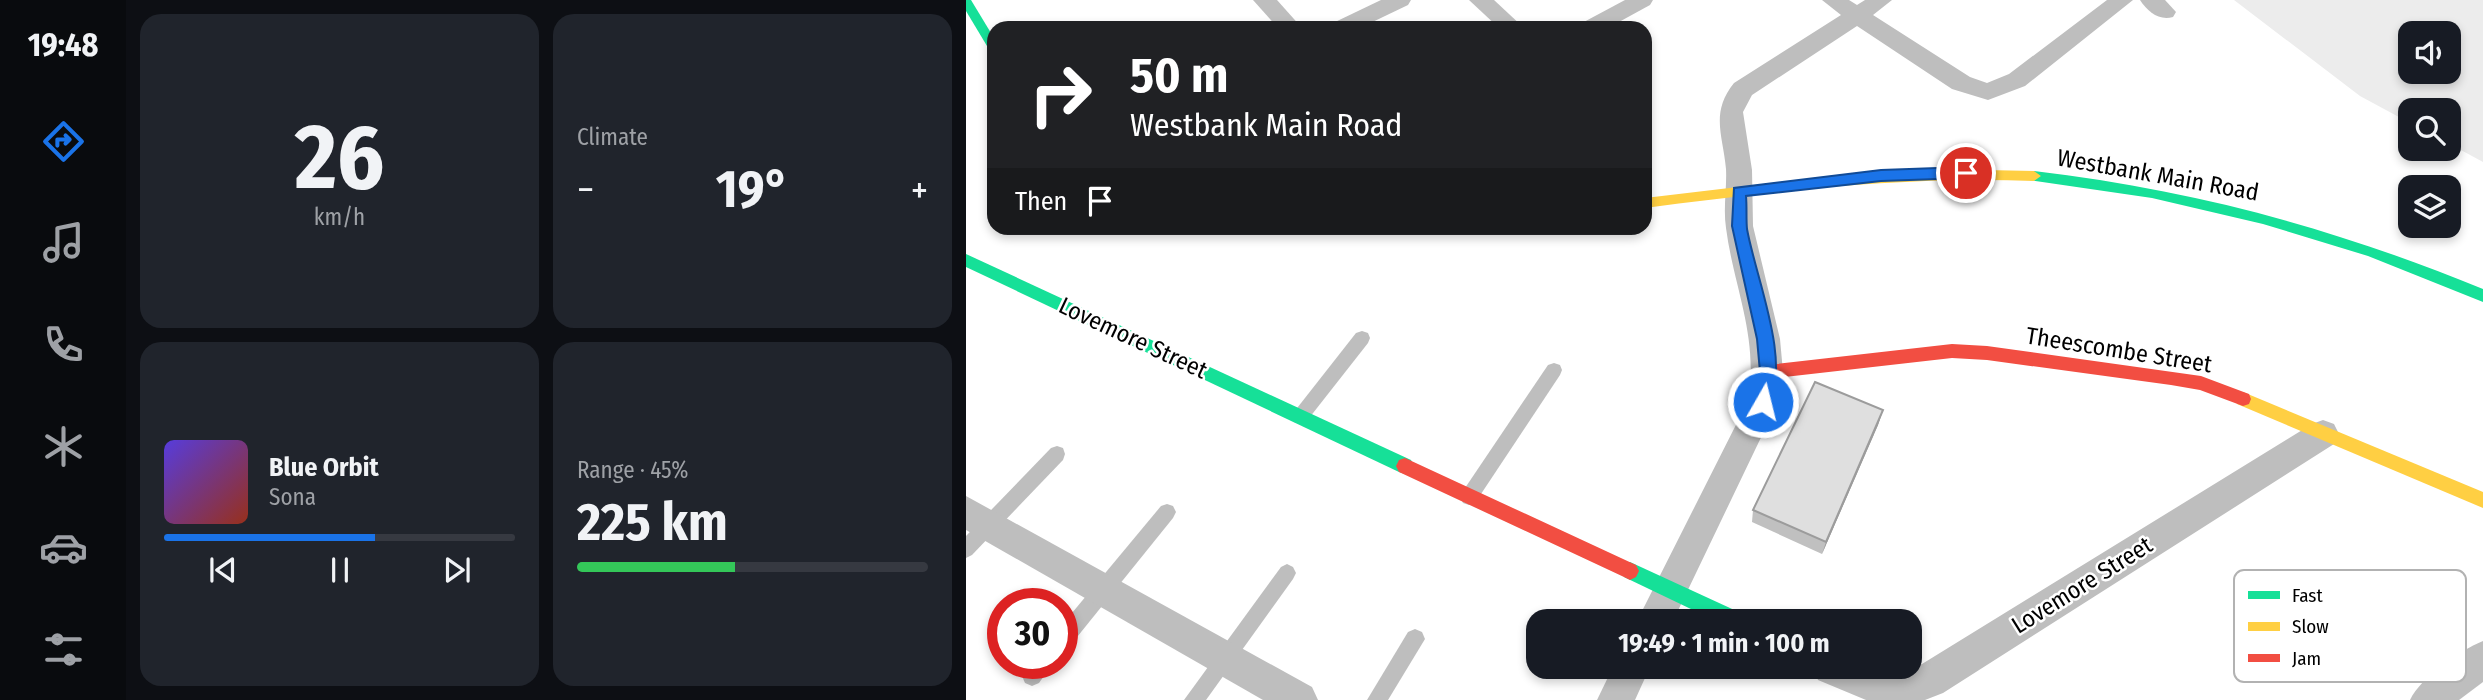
<!DOCTYPE html>
<meta charset="utf-8">
<style>
body{margin:0;font-family:"Fira Sans Condensed",sans-serif;background:#20242c;color:#f1f3f6;height:100vh;display:flex;flex-direction:column;font-size:26px;white-space:nowrap}
*{box-sizing:border-box;margin:0}
p{font-size:23px;color:#9ea1a6}
.icon{flex:none;width:38px;height:38px;fill:none;stroke:currentColor;stroke-width:2;stroke-linecap:round;stroke-linejoin:round}
.map{position:relative;flex:1;overflow:hidden}
.sheet{display:flex;flex-direction:column;gap:14px;padding:14px;background:#0d0f14;width:840px}
.sheet>*{flex:none}
.banner{position:absolute;left:21px;top:21px;width:665px;height:214px;border-radius:21px;box-shadow:0 4px 10px #0003;background:#202124;color:#fff;overflow:hidden}
.tools{position:absolute;left:1432px;top:21px;display:grid;gap:14px}
.tools a{display:grid;place-items:center;width:63px;height:63px;border-radius:14px;background:#171b24;box-shadow:0 4px 10px #0003;font-size:35px}
.speed{position:absolute;left:21px;top:588px;display:flex;gap:14px;font-size:35px;font-weight:700;text-align:center}
.speed>*{display:grid;place-content:center;width:91px;height:91px;border-radius:50%;background:#171b24;box-shadow:0 4px 10px #0003;line-height:1}
.speed .limit{border:10px solid #d22;background:#fff;color:#111}
.pin{position:absolute;display:grid;place-items:center;width:60px;height:60px;color:#fff;margin:-30px;border:4px solid #fff;border-radius:50%;box-shadow:0 2px 7px #0007}
.me{position:absolute;width:77px;margin:-38px;rotate:8deg;stroke-linejoin:round;filter:drop-shadow(0 0 5px #0008)}
.turn{display:flex;align-items:center;gap:24px;height:147px;padding:0 28px;font-size:32px}
.turn .icon{width:91px;height:91px;stroke-width:2.5}
.turn b{display:block;font-size:49px;line-height:60px}
.then{display:flex;align-items:center;height:66px;padding:0 28px;background:#0003;gap:14px;font-size:26px}
.big{font-size:52px;font-weight:700;line-height:1.1}
.sheet .card{flex:1;display:flex;flex-direction:column;justify-content:center;gap:10px;min-width:0;padding:0 24px;border-radius:21px;background:#20242c}
.sheet .dial{align-items:center;gap:0}
.dial b{font-size:91px;line-height:1}
.song{display:flex;align-items:center;gap:21px}
.cover{width:84px;height:84px;border-radius:10px;background:linear-gradient(135deg,hsl(250 70% 55%),hsl(10 70% 35%))}
.played{height:7px;border-radius:4px;background:linear-gradient(90deg,#1a73e8 60%,#363941 60%)}
.keys{display:flex;justify-content:space-around;direction:ltr}
.heat{display:flex;justify-content:space-between;align-items:center;font-size:38px;direction:ltr}
.charge{height:10px;border-radius:5px;background:linear-gradient(90deg,#34c759 45%,#363941 0)}
.sheet .tiles{flex:1;display:grid;gap:14px;grid-template-columns:repeat(2,1fr)}
.trip{position:absolute;left:560px;top:609px;width:396px;height:70px;border-radius:21px;background:#171b24;box-shadow:0 4px 10px #0003;font-weight:700;line-height:70px;text-align:center}
main{display:flex;flex:1;min-height:0}
.tab-bar{display:flex;flex-direction:column;width:126px;justify-content:space-around;align-items:center;background:#090b0e;color:#9ea1a6}
.tab-bar .icon{width:49px;height:49px}
.tab-bar .active{color:#1a73e8}
.tab-bar b{font-size:32px;color:#f1f3f6}
.map>svg:first-child{display:block}
.green{fill:#ececec;fill-rule:evenodd}
.lines{fill:none;stroke-linecap:round;stroke-linejoin:round}
.lane{fill:#bebebe;fill-rule:evenodd}
.street{fill:#bebebe;fill-rule:evenodd}
.fast{fill:#16e098;fill-rule:evenodd}
.slow{fill:#ffcf43;fill-rule:evenodd}
.jam{fill:#f24e42;fill-rule:evenodd}
.wall{fill:#c0c0c0}
.shaded-wall{fill:#9c9c9c}
.building{fill:#dfdfdf;stroke:#9c9c9c;stroke-width:2}
.route{fill:#1a73e8;stroke:#114b97;stroke-width:2}
.labels{text-anchor:middle;dominant-baseline:central;stroke-width:5;stroke-linejoin:round;paint-order:stroke}
.street-label{font-size:24px;fill:#000;stroke:#fff}
.key{fill:#fff;stroke:#b2b2b2;stroke-width:2}
.key-label{font-size:19px;fill:#000}
</style>
<main>
<nav class="tab-bar">
<b>19:48</b>
<svg class="icon active" aria-label="directions" viewBox="0 0 24 24"><path d="M12 3l9 9-9 9-9-9zM9 14v-3h6M13 9l2 2-2 2"/></svg>
<svg class="icon" aria-label="music" viewBox="0 0 24 24"><path d="M9 18V5l10-2v13"/><circle cx="6" cy="18" r="3"/><circle cx="16" cy="16" r="3"/></svg>
<svg class="icon" aria-label="phone" viewBox="0 0 24 24"><path d="M5 4h4l2 5-3 2q2 4 5 5l2-3 5 2v4C11 20 4 13 5 4z"/></svg>
<svg class="icon" aria-label="climate" viewBox="0 0 24 24"><path d="M12 3v18M4 7l16 10M4 17L20 7"/></svg>
<svg class="icon" aria-label="car" viewBox="0 0 24 24"><path d="M5 17H2v-5l4-1 3-4h7l3 4 3 1v5h-3M9 17h6M6 11h13"/><circle cx="7" cy="17" r="2"/><circle cx="17" cy="17" r="2"/></svg>
<svg class="icon" aria-label="filters" viewBox="0 0 24 24"><path d="M4 7h16M4 17h16"/><circle cx="9" cy="7" r="2"/><circle cx="15" cy="17" r="2"/></svg>
</nav>
<section class="sheet">
<div class="tiles">
<div class="card dial"><b>26</b><p>km/h</p></div>
<div class="card"><p>Climate</p>
<div class="heat"><a>−</a><b class="big">19°</b><a>+</a></div>
</div>
<div class="card">
<div class="song"><i class="cover"></i><div><b>Blue Orbit</b><p>Sona</p></div></div>
<div class="played"></div>
<div class="keys"><svg class="icon" aria-label="previous" viewBox="0 0 24 24"><path d="M18 5L8 12l10 7zM5 5v14"/></svg><svg class="icon" aria-label="pause" viewBox="0 0 24 24"><path d="M8 5v14M16 5v14"/></svg><svg class="icon" aria-label="next" viewBox="0 0 24 24"><path d="M6 5l10 7-10 7zM19 5v14"/></svg></div>
</div>
<div class="card"><p>Range · 45%</p><b class="big">225 km</b><div class="charge"></div></div>
</div>
</section>
<div class="map">
<svg width="1517" height="700" viewBox="0 0 1517 700">
<rect width="100%" height="100%" fill="#fff"/>
<path class="green" d="M 1268,0 L 1517,0 L 1517,162 L 1482,143 L 1482,110 L 1444,110 L 1444,123 L 1394,96 ZM 1444,33 L 1482,33 L 1482,72 L 1444,72 Z"/>
<g class="lines">
<g class="lane">
<path d="M 396,331 L 402,333 L 404,338 L 402,343 L 340,422 L 334,424 L 328,422 L 326,417 L 328,412 L 390,333 Z"/>
<path d="M 588,363 L 594,365 L 596,370 L 594,375 L 509,503 L 503,505 L 497,503 L 494,497 L 497,491 L 582,365 Z"/>
<path d="M 91,446 L 97,448 L 99,454 L 97,460 L 6,555 L 0,558 L 0,536 L 85,448 Z"/>
<path d="M 201,504 L 207,506 L 210,512 L 207,518 L 103,647 L 96,649 L 96,625 L 195,506 Z"/>
<path d="M 321,564 L 327,567 L 330,573 L 327,579 L 240,700 L 218,700 L 315,567 Z"/>
<path d="M 449,629 L 456,632 L 459,639 L 422,700 L 401,700 L 442,632 Z"/>
<path d="M 64,663 L 87,663 L 73,683 L 66,686 L 59,683 L 56,676 Z"/>
</g>
<g class="street">
<path d="M 287,0 L 311,0 L 336,28 L 312,28 Z"/>
<path d="M 415,0 L 445,0 L 442,5 L 394,28 L 364,28 L 367,23 Z"/>
<path d="M 503,0 L 528,0 L 558,28 L 533,28 Z"/>
<path d="M 659,0 L 687,0 L 684,5 L 642,28 L 613,28 L 616,23 Z"/>
<path d="M 856,0 L 883,0 L 891,5 L 899,0 L 926,0 L 907,15 L 1004,77 L 1021,83 L 1043,74 L 1141,0 L 1167,0 L 1059,86 L 1022,100 L 986,89 L 891,26 L 786,95 L 777,112 L 786,170 L 787,226 L 814,339 L 817,372 L 812,402 L 707,621 L 671,621 L 782,401 C 793,337 768,289 760,228 C 757,208 761,188 760,169 C 757,135 744,113 768,83 L 875,15 Z"/>
<path d="M 1174,0 L 1199,0 L 1210,12 L 1207,17 C 1193,21 1182,12 1174,0 Z"/>
<path d="M 1357,420 L 1368,424 L 1373,434 L 1368,444 L 977,693 L 959,700 L 900,700 L 852,680 L 847,667 L 937,668 L 956,664 L 1346,424 Z"/>
<path d="M 0,496 L 346,687 L 352,700 L 297,700 L 0,530 Z"/>
<path d="M 1517,641 L 1517,682 L 1493,700 L 1444,700 C 1454,678 1494,650 1517,641 Z"/>
<path d="M 647,667 L 684,667 L 669,700 L 631,700 Z"/>
</g>
<g class="fast">
<path d="M 0,0 L 5,0 L 28,38 L 28,52 L 24,51 L 0,11 Z"/>
<path d="M 1068,171 C 1228,190 1368,228 1517,289 L 1517,302 L 1402,256 L 1297,224 L 1186,198 L 1063,180 L 1061,176 Z"/>
<path d="M 0,254 L 445,460 L 448,466 L 445,472 L 439,474 L 433,472 L 0,267 Z"/>
<path d="M 664,562 L 777,614 L 779,621 L 750,621 L 658,577 L 655,571 L 658,565 Z"/>
</g>
<g class="slow">
<path d="M 970,169 L 1068,171 L 1075,176 L 1068,181 C 937,176 809,191 679,208 L 679,198 L 873,175 Z"/>
<path d="M 1277,392 L 1517,492 L 1517,508 L 1271,404 L 1269,399 L 1271,394 Z"/>
</g>
<g class="jam">
<path d="M 986,344 L 1021,346 L 1235,376 L 1283,394 L 1285,399 L 1283,404 L 1277,406 L 1234,390 L 1205,385 L 1021,360 L 986,358 L 802,379 L 796,377 L 794,372 L 796,367 L 802,365 Z"/>
<path d="M 439,458 L 670,565 L 673,571 L 670,577 L 664,580 L 658,577 L 433,472 L 430,466 L 433,460 Z"/>
</g>
</g>
<path class="wall" d="M 917,410 L 912,425 L 856,554 L 786,522 L 787,510 Z"/>
<path class="shaded-wall" d="M 917,410 L 912,425 L 856,554 L 860,542 Z"/>
<path class="building" d="M 849,382 L 917,410 L 860,542 L 787,510 Z"/>
<path class="route" d="M 1000,167 L 1007,173 L 1000,178 L 915,181 L 780,196 C 781,207 780,219 781,229 C 790,279 825,359 803,407 L 797,409 L 791,407 L 789,402 L 794,372 L 791,339 L 766,226 L 768,188 L 915,170 Z"/>
<g class="labels">
<g class="street-label">
<text transform="translate(1192 175) rotate(10)">Westbank Main Road</text>
<text transform="translate(167 338) rotate(25)">Lovemore Street</text>
<text transform="translate(1153 350) rotate(9)">Theescombe Street</text>
<text transform="translate(1116 585) rotate(-32)">Lovemore Street</text>
</g>
</g>
<rect x="1268" y="570" width="232" height="112" rx="10" class="key"/>
<rect x="1282" y="591" width="32" height="8" fill="#16e098"/>
<rect x="1282" y="622" width="32" height="9" fill="#ffcf43"/>
<rect x="1282" y="654" width="32" height="8" fill="#f24e42"/>
<g class="key-label">
<text x="1326" y="602">Fast</text>
<text x="1326" y="633">Slow</text>
<text x="1326" y="665">Jam</text>
</g>
</svg>
<div class="tools">
<a><svg class="icon" aria-label="sound" viewBox="0 0 24 24"><path d="M4 9h4l5-4v14l-5-4H4zM17 9q2 3 0 6"/></svg></a>
<a><svg class="icon" aria-label="search" viewBox="0 0 24 24"><circle cx="10" cy="10" r="6"/><path d="M15 15l6 6"/></svg></a>
<a><svg class="icon" aria-label="layers" viewBox="0 0 24 24"><path d="M12 4l9 5-9 5-9-5zM3 14l9 5 9-5"/></svg></a>
</div>
<div class="speed"><div class="limit">30</div></div>
<div class="pin" style="left:1000px;top:173px;background:#d93025"><svg class="icon" aria-label="arrive" viewBox="0 0 24 24"><path d="M6 21V4h12l-3 4 3 4H6"/></svg></div>
<svg class="me" style="left:797px;top:402px" viewBox="-20 -20 40 40"><circle r="17" fill="#1a73e8" stroke="#fff" stroke-width="3"/><path d="M0-11L8 9 0 5-8 9z" fill="#fff"/></svg>
<div class="trip">19:49 · 1 min · 100 m</div>
<div class="banner">
<div class="turn"><svg class="icon" aria-label="right" viewBox="0 0 24 24"><path d="M7 20v-9h11M14 6l5 5-5 5"/></svg><div><b>50 m</b>Westbank Main Road</div></div>
<div class="then">Then<svg class="icon" aria-label="arrive" viewBox="0 0 24 24"><path d="M6 21V4h12l-3 4 3 4H6"/></svg></div>
</div>
</div>
</main>
